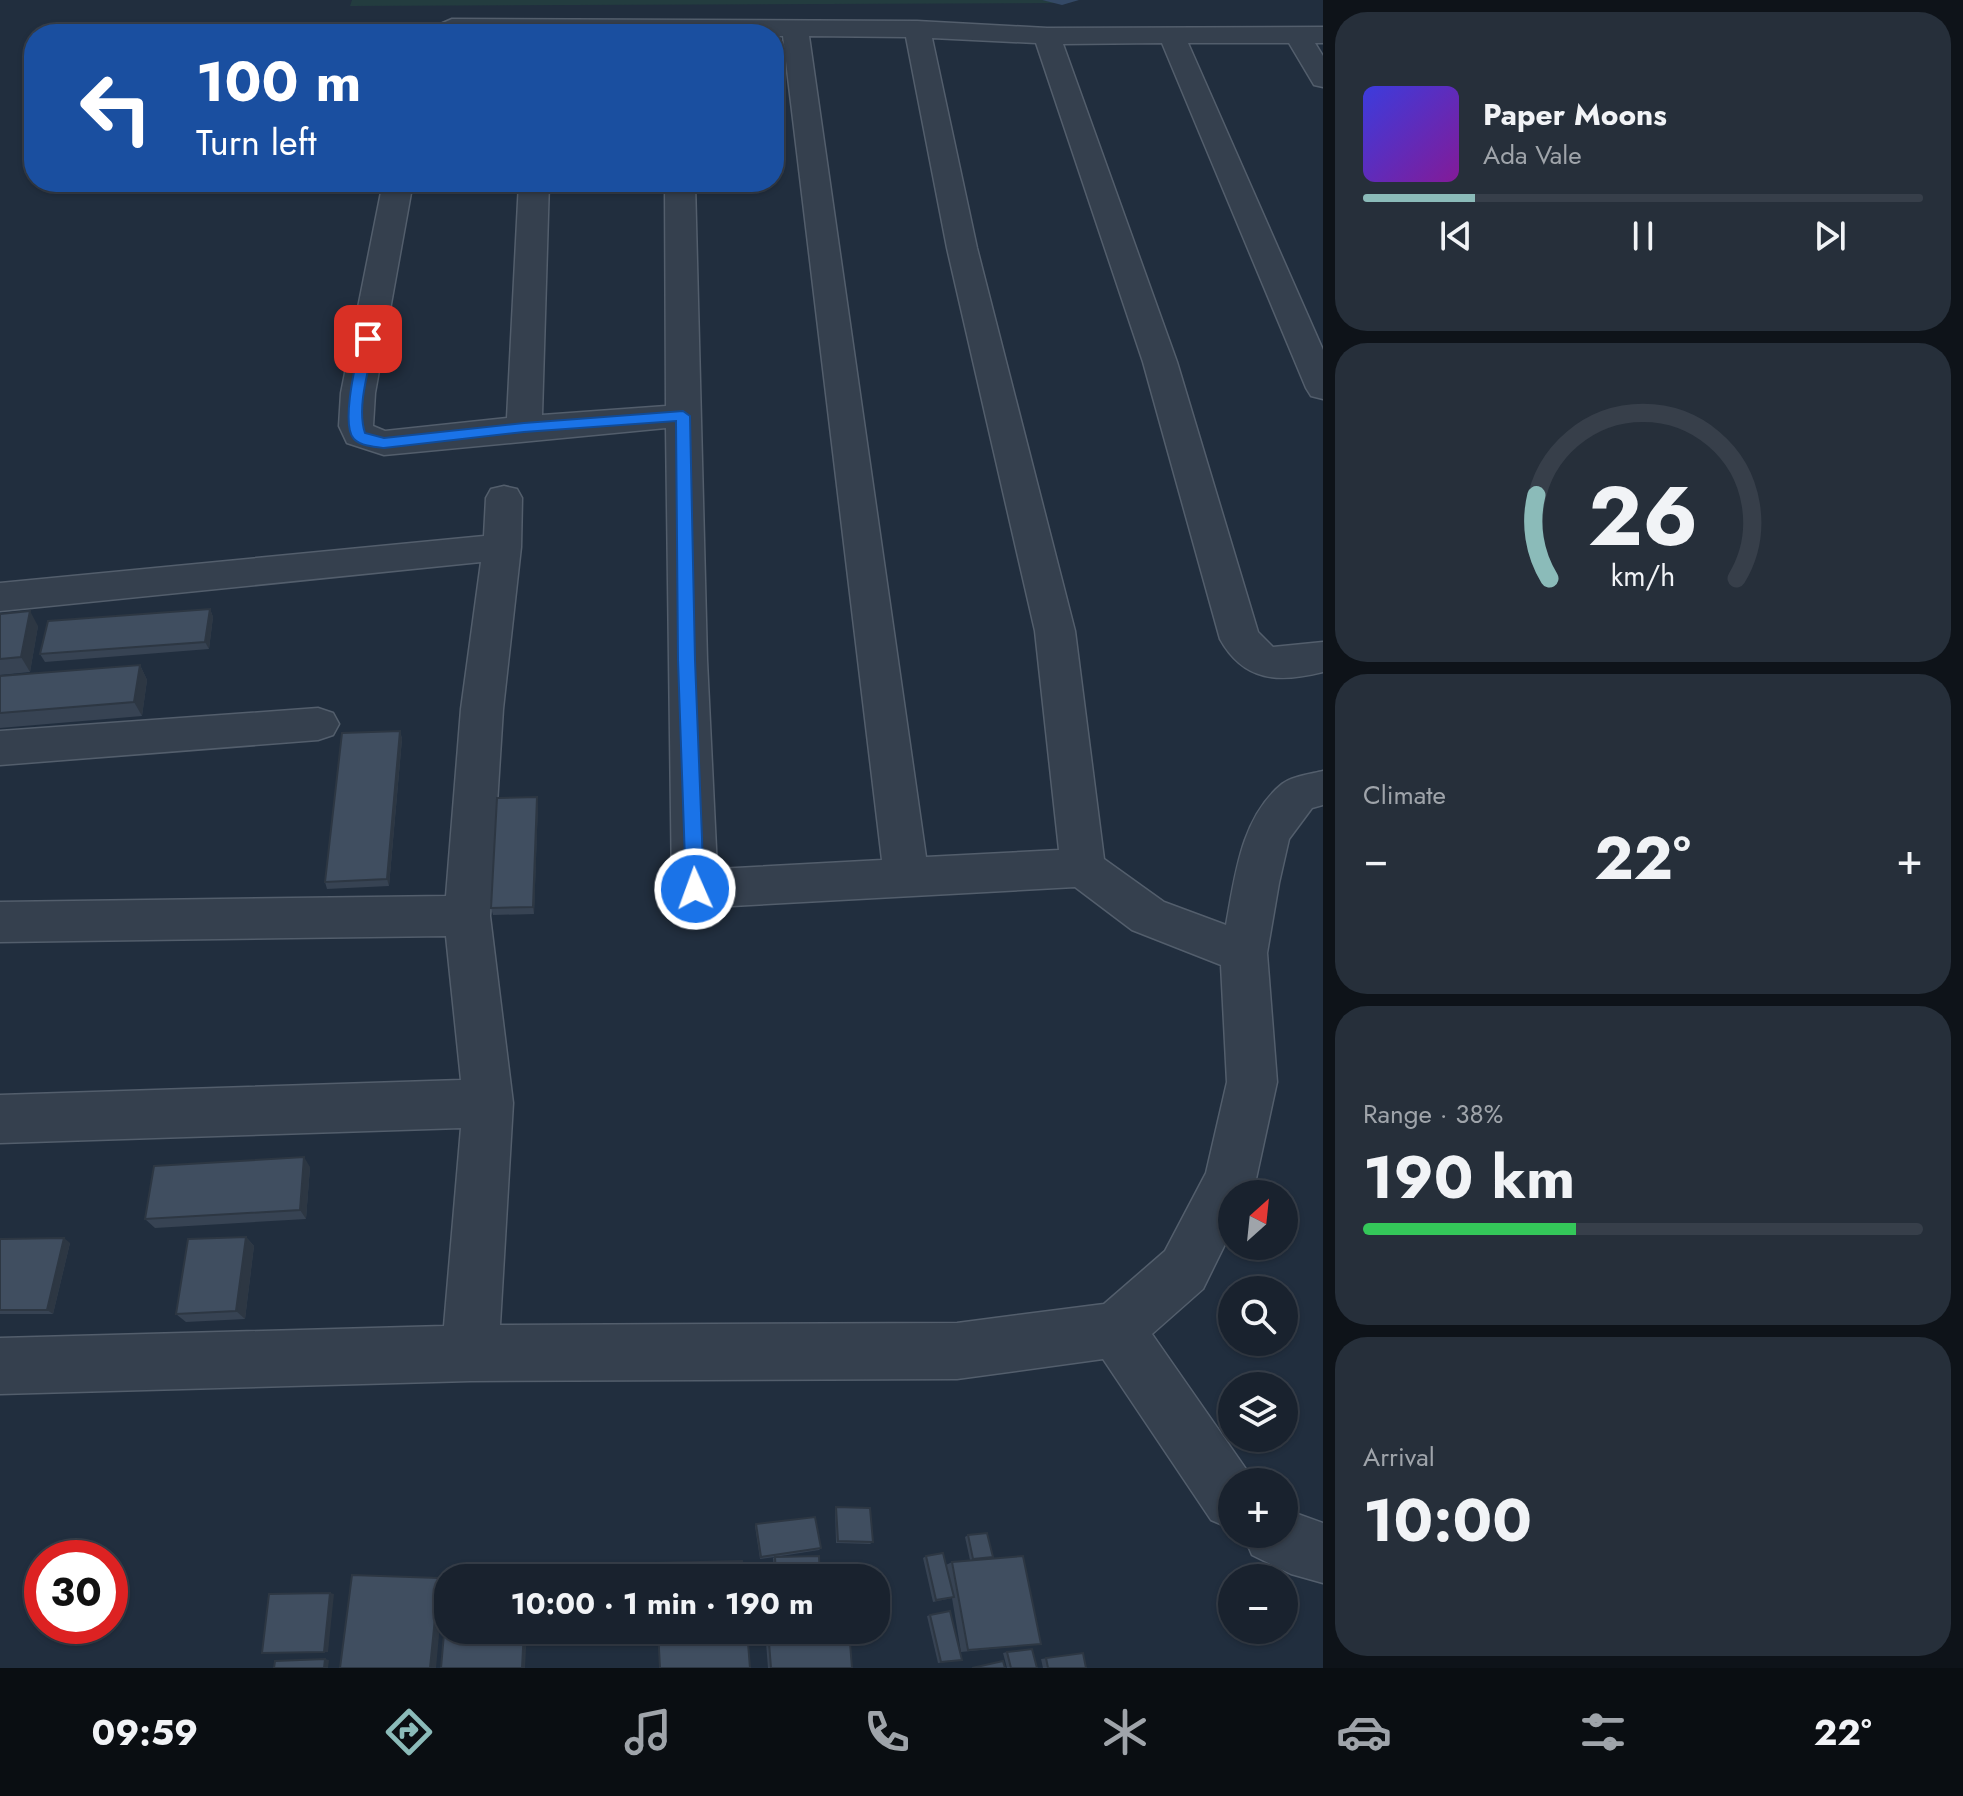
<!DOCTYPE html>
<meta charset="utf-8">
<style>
body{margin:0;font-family:Jost,sans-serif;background:#262f3a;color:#f1f3f6;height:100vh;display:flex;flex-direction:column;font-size:30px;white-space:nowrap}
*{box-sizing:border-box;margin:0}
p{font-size:26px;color:#9fa4aa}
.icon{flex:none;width:44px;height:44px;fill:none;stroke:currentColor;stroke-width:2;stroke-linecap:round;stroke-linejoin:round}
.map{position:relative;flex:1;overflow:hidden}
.side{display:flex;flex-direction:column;gap:12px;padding:12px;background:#0e1319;width:640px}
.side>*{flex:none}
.hud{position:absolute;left:24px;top:24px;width:760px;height:168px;border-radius:32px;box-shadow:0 2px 6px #0004,0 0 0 2px #373f4a;background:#1a4fa0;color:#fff;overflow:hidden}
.needle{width:52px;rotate:27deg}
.fabs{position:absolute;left:1218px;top:1180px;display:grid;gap:16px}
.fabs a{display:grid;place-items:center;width:80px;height:80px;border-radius:50%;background:#19222e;box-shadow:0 2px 6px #0004,0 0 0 2px #373f4a;font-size:40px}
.speed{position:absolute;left:24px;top:1540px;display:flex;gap:16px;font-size:40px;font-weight:700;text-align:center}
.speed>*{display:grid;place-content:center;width:104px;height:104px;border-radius:50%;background:#19222e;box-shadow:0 2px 6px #0004,0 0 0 2px #373f4a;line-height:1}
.speed .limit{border:12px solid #d22;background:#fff;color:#111}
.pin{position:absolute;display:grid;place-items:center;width:68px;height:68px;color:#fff;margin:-34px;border-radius:16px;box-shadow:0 4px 12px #0006}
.me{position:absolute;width:88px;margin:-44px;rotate:358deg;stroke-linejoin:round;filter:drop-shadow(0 0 6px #0008)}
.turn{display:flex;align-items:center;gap:28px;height:168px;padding:0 40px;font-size:36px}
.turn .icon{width:104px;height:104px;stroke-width:2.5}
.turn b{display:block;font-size:56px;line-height:68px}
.big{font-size:60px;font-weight:700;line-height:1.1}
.side .card{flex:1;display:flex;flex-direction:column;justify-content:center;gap:12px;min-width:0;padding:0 28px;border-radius:32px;background:#262f3a}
.side .dial{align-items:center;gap:0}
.dial svg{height:208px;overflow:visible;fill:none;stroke:#373f4a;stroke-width:7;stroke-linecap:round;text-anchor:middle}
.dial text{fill:#f1f3f6;stroke:none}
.song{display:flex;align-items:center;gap:24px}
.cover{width:96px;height:96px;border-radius:12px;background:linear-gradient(135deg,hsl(240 70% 55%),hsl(290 70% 35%))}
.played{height:8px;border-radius:4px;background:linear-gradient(90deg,#8bbbb9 20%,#373f4a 20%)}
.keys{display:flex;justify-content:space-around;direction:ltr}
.heat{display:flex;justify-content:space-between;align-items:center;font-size:44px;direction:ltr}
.charge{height:12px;border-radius:6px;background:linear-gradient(90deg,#34c759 38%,#373f4a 0)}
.trip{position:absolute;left:434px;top:1564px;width:456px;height:80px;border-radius:32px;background:#19222e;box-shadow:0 2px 6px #0004,0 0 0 2px #373f4a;font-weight:700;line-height:80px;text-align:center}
.menu{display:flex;height:128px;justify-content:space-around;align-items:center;background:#0a0e12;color:#9fa4aa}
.menu .icon{width:56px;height:56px}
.menu .selected{color:#8bbbb9}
.menu b{font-size:36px;color:#f1f3f6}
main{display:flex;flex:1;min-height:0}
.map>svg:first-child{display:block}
.green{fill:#233c3f}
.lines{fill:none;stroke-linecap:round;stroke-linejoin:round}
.stream{fill:#344966;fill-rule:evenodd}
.minor-casing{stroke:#535e6c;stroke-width:3}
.minor{fill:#35404e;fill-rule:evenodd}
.wall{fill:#374353}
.shaded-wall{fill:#2d3743}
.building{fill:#404e60;stroke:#2d3743;stroke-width:2}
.route{fill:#1a73e8;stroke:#114b97;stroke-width:2}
</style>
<main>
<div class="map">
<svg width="1323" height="1668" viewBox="0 0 1323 1668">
<rect width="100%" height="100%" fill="#212e3e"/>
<path class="green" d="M 352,0 L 1042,0 L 1062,3 L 350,6 Z"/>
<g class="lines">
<path class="stream" d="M 1042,0 L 1079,0 L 1062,5 Z"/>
<defs>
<g id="minor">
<path d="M 452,19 L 917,21 L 1047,28 L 1323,27 L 1323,43 L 1315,43 L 1323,56 L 1323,87 L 1314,85 L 1289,43 L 1188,43 L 1323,350 L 1323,399 L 1311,396 L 1306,388 L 1162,43 L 1063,44 L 1177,362 L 1258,632 L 1273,647 L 1323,642 L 1323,672 C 1279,683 1244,682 1220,639 L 1143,362 L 1036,43 L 932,38 L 977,248 L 1075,631 L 1104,859 L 1164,902 L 1226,925 C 1235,877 1241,817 1282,784 C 1292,776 1311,774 1323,771 L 1323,805 L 1312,808 L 1289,839 L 1279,883 L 1267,953 L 1277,1082 L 1256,1179 L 1250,1194 L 1232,1194 L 1232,1230 L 1203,1289 L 1152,1334 L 1255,1482 L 1232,1482 L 1232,1529 L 1211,1520 L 1103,1359 L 957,1379 L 470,1381 L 0,1394 L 0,1338 L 444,1326 L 461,1128 L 0,1143 L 0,1095 L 461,1080 L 446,936 L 0,942 L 0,902 L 446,896 L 461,709 L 481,562 L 0,611 L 0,583 L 484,536 L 486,498 L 491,489 L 504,486 L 517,489 L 522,498 L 521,547 L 503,709 L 490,916 L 513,1103 L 500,1325 L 957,1323 L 1104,1304 L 1165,1251 L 1206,1173 L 1227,1082 L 1221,965 L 1132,930 L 1075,887 L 695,908 L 679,903 L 672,889 L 666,428 L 384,455 L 347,443 L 339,426 L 341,393 L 383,182 L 413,182 L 375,393 L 373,426 L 385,431 L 507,418 L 519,182 L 549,182 L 542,415 L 666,406 L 665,182 L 695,182 L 707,660 L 717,869 L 882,860 L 783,36 L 425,34 L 429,29 ZM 809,36 L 906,37 L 947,248 L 1035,631 L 1059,850 L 926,857 Z"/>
<path d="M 318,708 L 333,713 L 339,724 L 333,735 L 318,740 L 0,765 L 0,731 Z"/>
<path d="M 1284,1509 L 1323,1523 L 1323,1583 L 1291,1574 L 1252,1555 L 1243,1534 L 1284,1534 Z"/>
</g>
</defs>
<use href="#minor" class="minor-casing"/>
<use href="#minor" class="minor"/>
</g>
<g class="wall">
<path d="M 210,609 L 213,617 L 209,649 L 45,662 L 40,654 Z"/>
<path d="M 0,614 L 38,626 L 30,672 L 0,675 Z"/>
<path d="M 140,665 L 147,680 L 142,716 L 0,728 L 0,676 Z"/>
<path d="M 400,731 L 402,739 L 389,886 L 327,889 L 325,882 Z"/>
<path d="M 538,804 L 534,914 L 493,915 L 491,908 Z"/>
<path d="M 310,1167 L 306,1219 L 155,1228 L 145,1219 Z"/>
<path d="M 246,1237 L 254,1246 L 245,1319 L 186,1322 L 176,1314 Z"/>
<path d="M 0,1239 L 70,1243 L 53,1314 L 0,1314 Z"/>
<path d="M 836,1507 L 873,1542 L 870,1544 L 836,1543 L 835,1509 Z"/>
<path d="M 756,1524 L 821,1548 L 819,1550 L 775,1557 L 820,1578 L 774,1578 L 773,1558 L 775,1557 L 760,1559 L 755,1526 Z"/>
<path d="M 968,1535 L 993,1557 L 989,1558 L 1041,1644 L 961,1652 L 952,1598 L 933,1602 L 923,1558 L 926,1556 L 946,1565 L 952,1562 L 970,1560 L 965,1537 Z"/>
<path d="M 930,1615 L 962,1660 L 938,1663 L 927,1616 Z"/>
<path d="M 765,1630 L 849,1630 L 852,1668 L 768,1668 Z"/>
<path d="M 1007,1652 L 1037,1668 L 1007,1668 L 1003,1653 Z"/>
<path d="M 1083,1653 L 1086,1668 L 1043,1668 L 1041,1659 Z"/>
</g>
<g class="shaded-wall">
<path d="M 210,609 L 213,617 L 209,649 L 205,642 Z"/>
<path d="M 30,611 L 38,626 L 30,672 L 21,657 Z"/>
<path d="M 140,665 L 147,680 L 142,716 L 134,702 Z"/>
<path d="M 400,731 L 402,739 L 389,886 L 387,879 Z"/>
<path d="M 537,797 L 538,804 L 534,914 L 533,907 Z"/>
<path d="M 304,1157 L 310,1167 L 306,1219 L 300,1210 Z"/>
<path d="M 246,1237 L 254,1246 L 245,1319 L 236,1311 Z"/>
<path d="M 64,1238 L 70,1243 L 53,1314 L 47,1310 Z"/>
<path d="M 439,1578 L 444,1580 L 436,1668 L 430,1668 Z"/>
<path d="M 330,1593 L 334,1594 L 328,1652 L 324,1652 Z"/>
<path d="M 524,1630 L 527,1630 L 525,1668 L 522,1668 Z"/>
<path d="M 325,1659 L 329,1660 L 328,1668 L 324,1668 Z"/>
</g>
<g class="building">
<path d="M 210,609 L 205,642 L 40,654 L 48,621 Z"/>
<path d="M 30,611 L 21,657 L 0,659 L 0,614 Z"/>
<path d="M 140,665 L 134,702 L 0,713 L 0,676 Z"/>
<path d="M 400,731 L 387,879 L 325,882 L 342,733 Z"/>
<path d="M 537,797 L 533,907 L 491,908 L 497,798 Z"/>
<path d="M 304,1157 L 300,1210 L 145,1219 L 154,1166 Z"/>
<path d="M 246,1237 L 236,1311 L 176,1314 L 188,1239 Z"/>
<path d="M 64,1238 L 47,1310 L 0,1310 L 0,1239 Z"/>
<path d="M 836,1507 L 870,1508 L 873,1542 L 838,1541 Z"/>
<path d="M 815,1517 L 821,1548 L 761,1557 L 756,1524 Z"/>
<path d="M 987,1533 L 993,1557 L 973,1559 L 968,1535 Z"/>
<path d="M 943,1553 L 954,1597 L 936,1600 L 926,1556 Z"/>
<path d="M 819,1556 L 820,1578 L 776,1578 L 775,1557 Z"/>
<path d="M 1023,1556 L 1041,1644 L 968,1650 L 952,1562 Z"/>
<path d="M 742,1561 L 744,1578 L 657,1578 L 656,1563 Z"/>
<path d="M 352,1575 L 439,1578 L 430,1668 L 340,1668 Z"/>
<path d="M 448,1588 L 448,1630 L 524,1630 L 522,1668 L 441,1668 Z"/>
<path d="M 330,1593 L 324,1652 L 262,1653 L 269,1594 Z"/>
<path d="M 950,1611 L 962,1660 L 941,1662 L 930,1615 Z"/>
<path d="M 658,1630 L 747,1630 L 750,1668 L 660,1668 Z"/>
<path d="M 768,1630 L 849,1630 L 852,1668 L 771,1668 Z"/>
<path d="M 1032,1649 L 1037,1668 L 1011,1668 L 1007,1652 Z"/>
<path d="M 1083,1653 L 1086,1668 L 1048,1668 L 1046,1658 Z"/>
<path d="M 325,1659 L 324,1668 L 274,1668 L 275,1661 Z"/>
<path d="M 1003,1661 L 1005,1668 L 972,1668 Z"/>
</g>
<path class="route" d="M 368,335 L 375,339 C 370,366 356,406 365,433 L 384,438 L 524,423 L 683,411 L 690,416 L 695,660 L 704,889 L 702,894 L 688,894 L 686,889 L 678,660 L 676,421 L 524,432 L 384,448 C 374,447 361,446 354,439 C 340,425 357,358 361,339 Z"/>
</svg>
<div class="fabs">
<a><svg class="needle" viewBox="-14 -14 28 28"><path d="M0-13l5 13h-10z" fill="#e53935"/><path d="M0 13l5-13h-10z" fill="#9fa4aa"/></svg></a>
<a><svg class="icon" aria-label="search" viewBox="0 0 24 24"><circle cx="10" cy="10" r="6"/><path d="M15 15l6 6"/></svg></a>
<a><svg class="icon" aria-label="layers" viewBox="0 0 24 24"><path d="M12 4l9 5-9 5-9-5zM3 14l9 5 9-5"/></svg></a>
<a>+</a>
<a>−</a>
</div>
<div class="speed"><div class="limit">30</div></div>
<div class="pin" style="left:368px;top:339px;background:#d93025"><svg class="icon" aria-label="arrive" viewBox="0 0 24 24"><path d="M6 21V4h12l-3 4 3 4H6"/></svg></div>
<svg class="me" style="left:695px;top:889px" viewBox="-20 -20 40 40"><circle r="17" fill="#1a73e8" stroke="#fff" stroke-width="3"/><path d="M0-11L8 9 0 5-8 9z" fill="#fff"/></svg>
<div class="trip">10:00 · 1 min · 190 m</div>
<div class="hud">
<div class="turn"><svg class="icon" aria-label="left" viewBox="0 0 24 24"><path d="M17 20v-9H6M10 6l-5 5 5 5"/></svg><div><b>100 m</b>Turn left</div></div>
</div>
</div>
<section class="side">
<div class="card">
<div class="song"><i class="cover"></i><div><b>Paper Moons</b><p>Ada Vale</p></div></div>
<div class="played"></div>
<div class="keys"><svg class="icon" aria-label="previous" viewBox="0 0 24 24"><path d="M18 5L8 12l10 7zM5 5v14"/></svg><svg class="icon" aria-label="pause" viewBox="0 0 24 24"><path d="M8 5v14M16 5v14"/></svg><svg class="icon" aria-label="next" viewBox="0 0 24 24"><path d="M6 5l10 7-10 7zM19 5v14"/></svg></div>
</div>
<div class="card dial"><svg viewBox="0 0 100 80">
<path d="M14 69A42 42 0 1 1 86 69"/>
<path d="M14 69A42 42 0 0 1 9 37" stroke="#8bbbb9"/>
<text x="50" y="56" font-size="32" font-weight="700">26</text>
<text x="50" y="72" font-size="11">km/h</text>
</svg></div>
<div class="card"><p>Climate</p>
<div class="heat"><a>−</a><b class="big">22°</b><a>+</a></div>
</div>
<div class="card"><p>Range · 38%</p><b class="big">190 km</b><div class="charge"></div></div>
<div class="card"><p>Arrival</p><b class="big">10:00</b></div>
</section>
</main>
<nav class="menu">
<b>09:59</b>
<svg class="icon selected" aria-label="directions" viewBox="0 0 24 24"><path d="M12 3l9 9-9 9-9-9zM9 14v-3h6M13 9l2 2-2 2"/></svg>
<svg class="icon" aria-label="music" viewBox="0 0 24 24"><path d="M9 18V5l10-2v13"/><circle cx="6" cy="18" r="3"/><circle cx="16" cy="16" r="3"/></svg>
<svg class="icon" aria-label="phone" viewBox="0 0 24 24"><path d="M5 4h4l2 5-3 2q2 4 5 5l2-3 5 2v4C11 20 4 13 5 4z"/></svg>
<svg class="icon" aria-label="climate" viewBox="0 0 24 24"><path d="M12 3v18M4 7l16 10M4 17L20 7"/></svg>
<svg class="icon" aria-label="car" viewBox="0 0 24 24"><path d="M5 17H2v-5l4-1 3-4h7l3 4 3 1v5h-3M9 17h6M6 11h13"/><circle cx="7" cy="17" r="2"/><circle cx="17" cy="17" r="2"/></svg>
<svg class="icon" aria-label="filters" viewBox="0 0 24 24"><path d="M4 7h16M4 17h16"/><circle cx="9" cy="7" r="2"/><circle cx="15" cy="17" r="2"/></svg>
<b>22°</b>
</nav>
